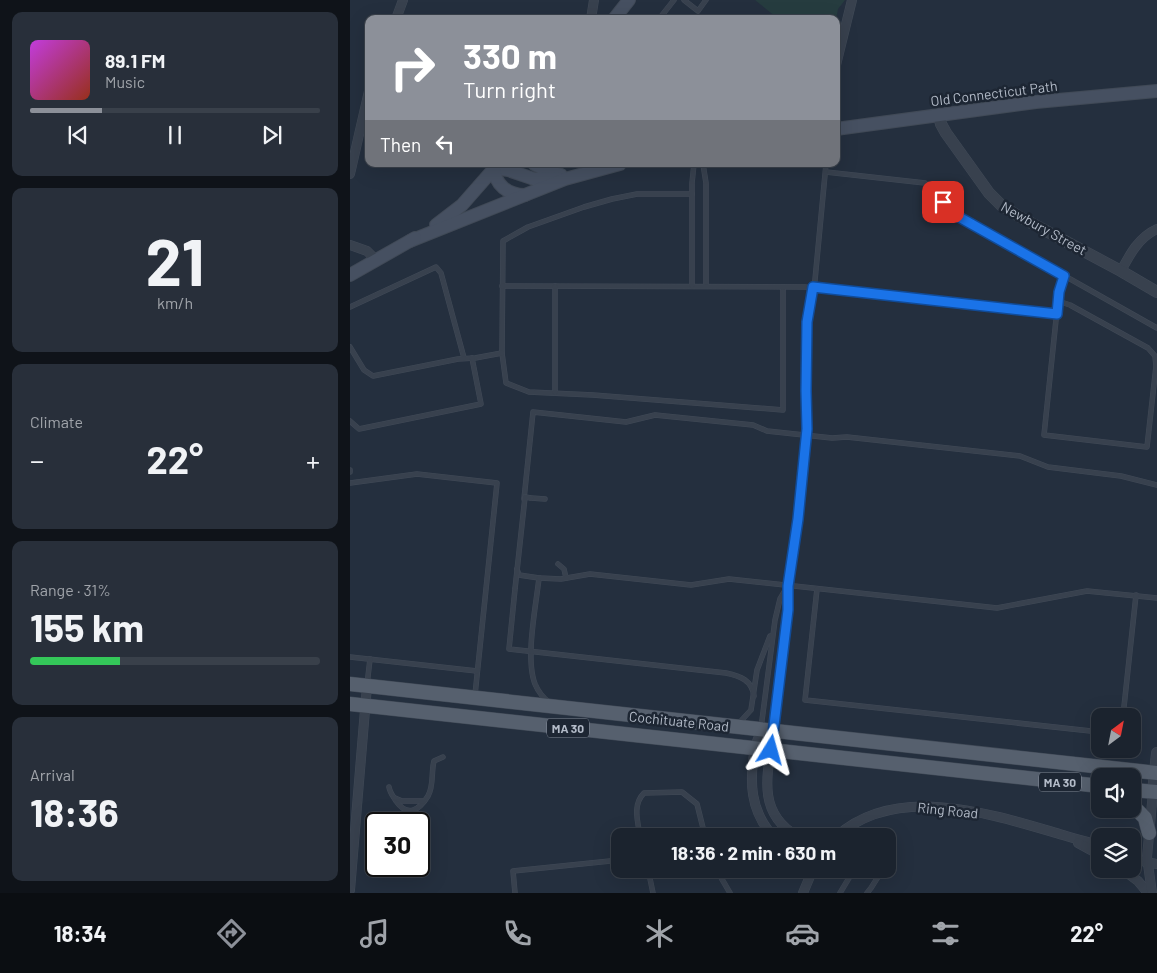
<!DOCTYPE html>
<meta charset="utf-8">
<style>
body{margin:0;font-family:Barlow,sans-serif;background:#282f3a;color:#f1f3f6;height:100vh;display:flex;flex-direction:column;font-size:19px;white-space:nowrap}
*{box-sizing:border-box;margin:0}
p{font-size:16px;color:#a0a4aa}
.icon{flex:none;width:28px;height:28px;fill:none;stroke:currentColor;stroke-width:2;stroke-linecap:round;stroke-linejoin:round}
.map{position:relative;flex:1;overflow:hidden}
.drawer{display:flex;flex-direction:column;gap:12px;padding:12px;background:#0f1319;width:350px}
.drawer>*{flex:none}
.top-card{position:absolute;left:15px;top:15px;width:475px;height:152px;border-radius:10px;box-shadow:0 5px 20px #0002,0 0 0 1px #39404a;background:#8c9099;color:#fff;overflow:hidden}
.needle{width:32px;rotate:32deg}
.buttons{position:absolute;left:741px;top:708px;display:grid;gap:10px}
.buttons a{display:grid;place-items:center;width:50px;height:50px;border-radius:10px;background:#1b232e;box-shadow:0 5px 20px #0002,0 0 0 1px #39404a;font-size:25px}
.speed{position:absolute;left:15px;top:812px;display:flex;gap:10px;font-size:25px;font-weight:700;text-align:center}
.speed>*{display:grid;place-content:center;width:65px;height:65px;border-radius:50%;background:#1b232e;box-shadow:0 5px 20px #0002,0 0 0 1px #39404a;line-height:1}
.speed .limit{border:2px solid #111;border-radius:8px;background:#fff;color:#111}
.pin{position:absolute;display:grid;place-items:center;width:42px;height:42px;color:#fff;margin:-21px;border-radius:10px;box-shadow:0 2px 8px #0006}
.me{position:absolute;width:55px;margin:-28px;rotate:8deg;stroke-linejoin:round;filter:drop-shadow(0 0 4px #0008)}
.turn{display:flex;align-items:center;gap:18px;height:105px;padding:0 15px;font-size:22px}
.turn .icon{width:65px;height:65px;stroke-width:2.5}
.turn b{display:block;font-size:35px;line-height:42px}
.then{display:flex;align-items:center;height:48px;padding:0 15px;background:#0003;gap:10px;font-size:19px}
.big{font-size:38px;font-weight:700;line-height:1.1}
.drawer .widget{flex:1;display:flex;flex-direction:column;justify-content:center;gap:8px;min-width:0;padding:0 18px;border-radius:10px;background:#282f3a}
.drawer .dial{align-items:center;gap:0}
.dial b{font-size:65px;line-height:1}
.song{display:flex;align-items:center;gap:15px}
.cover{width:60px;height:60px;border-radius:8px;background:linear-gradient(135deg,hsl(290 70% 55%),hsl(10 70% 35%))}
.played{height:5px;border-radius:2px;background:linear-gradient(90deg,#8c9099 25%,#39404a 25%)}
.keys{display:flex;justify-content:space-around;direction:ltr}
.heat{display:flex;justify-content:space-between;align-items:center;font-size:28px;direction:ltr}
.charge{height:8px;border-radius:4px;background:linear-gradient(90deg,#34c759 31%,#39404a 0)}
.trip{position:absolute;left:261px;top:828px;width:285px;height:50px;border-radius:10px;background:#1b232e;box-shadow:0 5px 20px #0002,0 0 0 1px #39404a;font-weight:700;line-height:50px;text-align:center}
.tab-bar{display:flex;height:80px;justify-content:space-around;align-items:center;background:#0b0e12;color:#a0a4aa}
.tab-bar .icon{width:35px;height:35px}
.tab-bar .active{color:#8c9099}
.tab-bar b{font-size:22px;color:#f1f3f6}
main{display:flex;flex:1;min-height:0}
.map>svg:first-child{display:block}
.green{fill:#263c3f}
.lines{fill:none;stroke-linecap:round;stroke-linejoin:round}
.service-casing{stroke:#414a57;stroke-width:5.5}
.minor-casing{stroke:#414a57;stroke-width:10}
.tertiary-casing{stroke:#414a57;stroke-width:12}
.secondary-casing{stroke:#414a57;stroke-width:14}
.primary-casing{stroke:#414a57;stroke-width:15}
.service{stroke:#38414e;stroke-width:4.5}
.minor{stroke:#38414e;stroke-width:9}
.tertiary{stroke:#38414e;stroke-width:11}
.secondary{stroke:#465061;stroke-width:12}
.primary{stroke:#56606e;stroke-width:14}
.service-bridge-casing{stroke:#414a57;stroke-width:5.5;stroke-linecap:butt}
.service-bridge{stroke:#38414e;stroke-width:4.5}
.route-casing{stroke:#114b97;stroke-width:12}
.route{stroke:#1a73e8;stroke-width:9}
.labels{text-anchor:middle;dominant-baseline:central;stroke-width:5;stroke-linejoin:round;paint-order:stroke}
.shield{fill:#1d2633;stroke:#878f9c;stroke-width:1}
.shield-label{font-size:12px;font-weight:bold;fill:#b4bcc9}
.street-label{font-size:14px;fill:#b4bcc9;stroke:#1d2633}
</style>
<main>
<section class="drawer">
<div class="widget">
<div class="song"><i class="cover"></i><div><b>89.1 FM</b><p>Music</p></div></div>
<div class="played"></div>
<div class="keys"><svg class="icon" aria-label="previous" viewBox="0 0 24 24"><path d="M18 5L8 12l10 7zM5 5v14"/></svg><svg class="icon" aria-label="pause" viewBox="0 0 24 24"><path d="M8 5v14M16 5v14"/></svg><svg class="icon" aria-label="next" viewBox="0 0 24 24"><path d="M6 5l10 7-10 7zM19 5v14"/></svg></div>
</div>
<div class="widget dial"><b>21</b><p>km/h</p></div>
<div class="widget"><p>Climate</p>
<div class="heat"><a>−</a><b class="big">22°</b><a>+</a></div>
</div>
<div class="widget"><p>Range · 31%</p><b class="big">155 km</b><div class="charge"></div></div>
<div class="widget"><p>Arrival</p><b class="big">18:36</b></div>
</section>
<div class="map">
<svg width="807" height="893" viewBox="0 0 807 893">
<rect width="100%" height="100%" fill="#242f3e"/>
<path class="green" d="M 405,0 L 495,0 L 488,9 L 486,19 L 424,19 L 426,17 Z"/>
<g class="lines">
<defs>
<g id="service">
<path d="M 334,0 L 348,11 L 356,0"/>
<path d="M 309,19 L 324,0"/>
<path d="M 353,164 L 356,183 L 356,286"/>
<path d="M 476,172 L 575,183 L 605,214 L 807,328"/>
<path d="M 342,194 L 287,194 L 262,199 L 234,207 L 178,227 L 153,241 L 152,353 L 156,383 L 179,392 L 243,395 L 433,410 L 433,287"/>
<path d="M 152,286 L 455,287 L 707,314"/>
<path d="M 342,286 L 342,183 L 344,164"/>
<path d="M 708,301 L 720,305 L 798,348 L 805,356 L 806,366 L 797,447 L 694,435 L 709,291 L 714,276"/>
<path d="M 0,307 L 86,267 L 91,273 L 114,358"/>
<path d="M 0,347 L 14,370 L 23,376 L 108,359 L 125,358 L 152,353"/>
<path d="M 205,393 L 205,286"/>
<path d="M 0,421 L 9,429 L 131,404 L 122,358"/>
<path d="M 0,470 L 0,472"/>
<path d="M 0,483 L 67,474 L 147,483 L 125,695"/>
<path d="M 181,498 L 195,499"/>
<path d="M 174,499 L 183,412 L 276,422 L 305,415 L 403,425 L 417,431 L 482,438 L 497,437 L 670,456 L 698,467 L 771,476 L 807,485"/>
<path d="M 208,564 L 214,569 L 216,578"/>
<path d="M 167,569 L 169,575 L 189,578 C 186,606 175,658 185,684 C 188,691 192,697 199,702"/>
<path d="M 189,578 L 211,579 L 240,574 L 341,585 L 379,579 L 647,608 L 737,591 L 807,598"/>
<path d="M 165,589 L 159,649 L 376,673 C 390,676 402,680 404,696"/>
<path d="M 467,589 L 455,700 L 750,732"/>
<path d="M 0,657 L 127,671"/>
<path d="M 17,685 L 20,659"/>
<path d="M 773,716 L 786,595"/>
<path d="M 389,723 L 401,710 L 407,670 L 420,636"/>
<path d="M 411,728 L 425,620 L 430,599 L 437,587"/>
<path d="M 424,729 L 438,610 L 438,586 L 448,519 L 457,429 L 455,391 L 457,322 L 465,280 L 476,164"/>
<path d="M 39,787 C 40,793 43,796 46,801 C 57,817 69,811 78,796 C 84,786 81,772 84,761 L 93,757"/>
<path d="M 45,798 L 52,801 L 74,801"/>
<path d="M 290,836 C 288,822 282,805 294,793 L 332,792 L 347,804 L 354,832"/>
<path d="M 318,836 L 354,832 L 355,836"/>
<path d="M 298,869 L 303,893"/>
<path d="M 366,869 L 380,893"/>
<path d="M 165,893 L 163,871 L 270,860"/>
<path d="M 490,893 L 502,873"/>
<path d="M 517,893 L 521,888 L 533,869"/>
</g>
<g id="minor">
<path d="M 46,19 L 53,0"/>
<path d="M 241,19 L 244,0"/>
<path d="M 486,65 L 502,0"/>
<path d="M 0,174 L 19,91"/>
<path d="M 0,245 L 17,251 L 26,260"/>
<path d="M 771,271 C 780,254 789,237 807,229"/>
<path d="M 411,730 C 410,736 406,742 405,748 C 399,781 400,811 423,836"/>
<path d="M 424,731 C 418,771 405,812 447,836"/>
<path d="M 487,836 C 548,782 644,815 713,835 C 725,839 738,842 750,845"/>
<path d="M 728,843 L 750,855"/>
<path d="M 782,859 L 807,864"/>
<path d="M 772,869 L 788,881 L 798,893"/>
<path d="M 0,890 L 17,686"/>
<path d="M 453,893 L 463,869"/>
<path d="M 802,893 L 797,857 L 803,792"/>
</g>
<g id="tertiary">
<path d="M 589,116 L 591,124 L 596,133 L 639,193 L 652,206 L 670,217 L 771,271 L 807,292"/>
<path d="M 803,792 L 807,753"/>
</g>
<g id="secondary">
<path d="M 264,19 L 279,0"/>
<path d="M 486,129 L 686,102 L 807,91"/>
<path d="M 184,164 L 195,170 L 211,175"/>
<path d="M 144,168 L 158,170 L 184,179 L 208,178"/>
<path d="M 144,168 C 145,185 158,195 175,195"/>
<path d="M 86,225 L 112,205 L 148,164"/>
<path d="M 60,241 L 215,179 L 270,164"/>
<path d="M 0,275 L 65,238"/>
</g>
<g id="primary">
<path d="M 0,684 L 807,773"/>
<path d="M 0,704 L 750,786"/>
<path d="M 782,790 L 807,792"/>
<path d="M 782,805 L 795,818 L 799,833"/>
</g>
</defs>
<use href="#service" class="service-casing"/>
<use href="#minor" class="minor-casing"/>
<use href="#tertiary" class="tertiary-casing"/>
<use href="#secondary" class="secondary-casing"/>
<use href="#primary" class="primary-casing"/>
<use href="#service" class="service"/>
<use href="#minor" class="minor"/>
<use href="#tertiary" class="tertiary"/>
<use href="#secondary" class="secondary"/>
<use href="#primary" class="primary"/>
<defs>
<path id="service-bridge" d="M 165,589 L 175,497 L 181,498"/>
</defs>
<use href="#service-bridge" class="service-bridge-casing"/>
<use href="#service-bridge" class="service-bridge"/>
</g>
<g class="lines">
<defs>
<path id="route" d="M 421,750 L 438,610 L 438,586 L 448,519 L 457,429 L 456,391 L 457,322 L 463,287 L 707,314 L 709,292 L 714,276 L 609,217 L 593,202"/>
</defs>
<use href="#route" class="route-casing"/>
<use href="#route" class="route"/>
</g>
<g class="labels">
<g class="shield">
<rect x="197" y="718.5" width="42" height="19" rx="4"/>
<rect x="689" y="772.5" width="42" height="19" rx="4"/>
</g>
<g class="shield-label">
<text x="218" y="728">MA 30</text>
<text x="710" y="782">MA 30</text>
</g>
<g class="street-label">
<text transform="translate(644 93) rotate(-7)">Old Connecticut Path</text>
<text transform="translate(694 228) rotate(29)">Newbury Street</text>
<text transform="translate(329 721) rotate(6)">Cochituate Road</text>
<text transform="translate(598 810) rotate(6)">Ring Road</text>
</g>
</g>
</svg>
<div class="buttons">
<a><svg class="needle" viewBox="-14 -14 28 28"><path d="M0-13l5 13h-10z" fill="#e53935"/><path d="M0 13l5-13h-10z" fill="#a0a4aa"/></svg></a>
<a><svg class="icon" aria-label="sound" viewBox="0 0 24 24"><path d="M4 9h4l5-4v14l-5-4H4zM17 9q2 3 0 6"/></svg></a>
<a><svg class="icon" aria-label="layers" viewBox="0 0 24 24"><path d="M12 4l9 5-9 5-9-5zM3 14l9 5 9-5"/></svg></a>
</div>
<div class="speed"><div class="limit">30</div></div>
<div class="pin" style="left:593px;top:202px;background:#d93025"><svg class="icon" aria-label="arrive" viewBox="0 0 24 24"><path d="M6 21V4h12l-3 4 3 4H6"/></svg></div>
<svg class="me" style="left:421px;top:750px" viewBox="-20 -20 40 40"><path d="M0-17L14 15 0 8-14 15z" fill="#1a73e8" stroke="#fff" stroke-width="4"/></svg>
<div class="trip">18:36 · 2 min · 630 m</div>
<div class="top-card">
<div class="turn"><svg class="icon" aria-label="right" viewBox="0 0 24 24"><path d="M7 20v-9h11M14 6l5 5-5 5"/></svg><div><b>330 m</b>Turn right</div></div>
<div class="then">Then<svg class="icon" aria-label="left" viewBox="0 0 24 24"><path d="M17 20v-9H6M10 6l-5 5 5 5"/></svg></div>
</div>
</div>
</main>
<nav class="tab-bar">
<b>18:34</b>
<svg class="icon active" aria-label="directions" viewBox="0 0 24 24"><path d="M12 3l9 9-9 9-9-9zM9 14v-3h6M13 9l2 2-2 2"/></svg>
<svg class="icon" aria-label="music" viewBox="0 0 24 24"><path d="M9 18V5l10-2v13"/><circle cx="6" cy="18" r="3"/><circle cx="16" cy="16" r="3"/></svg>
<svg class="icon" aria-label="phone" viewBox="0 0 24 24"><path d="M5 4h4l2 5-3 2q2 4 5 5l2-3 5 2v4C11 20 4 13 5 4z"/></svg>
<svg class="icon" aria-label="climate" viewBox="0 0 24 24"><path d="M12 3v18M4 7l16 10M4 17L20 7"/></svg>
<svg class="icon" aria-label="car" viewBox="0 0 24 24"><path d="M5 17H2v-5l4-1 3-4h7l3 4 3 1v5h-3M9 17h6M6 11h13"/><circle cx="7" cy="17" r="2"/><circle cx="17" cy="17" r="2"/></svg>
<svg class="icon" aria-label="filters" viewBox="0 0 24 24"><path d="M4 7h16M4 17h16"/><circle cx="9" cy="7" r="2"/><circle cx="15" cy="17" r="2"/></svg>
<b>22°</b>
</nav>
